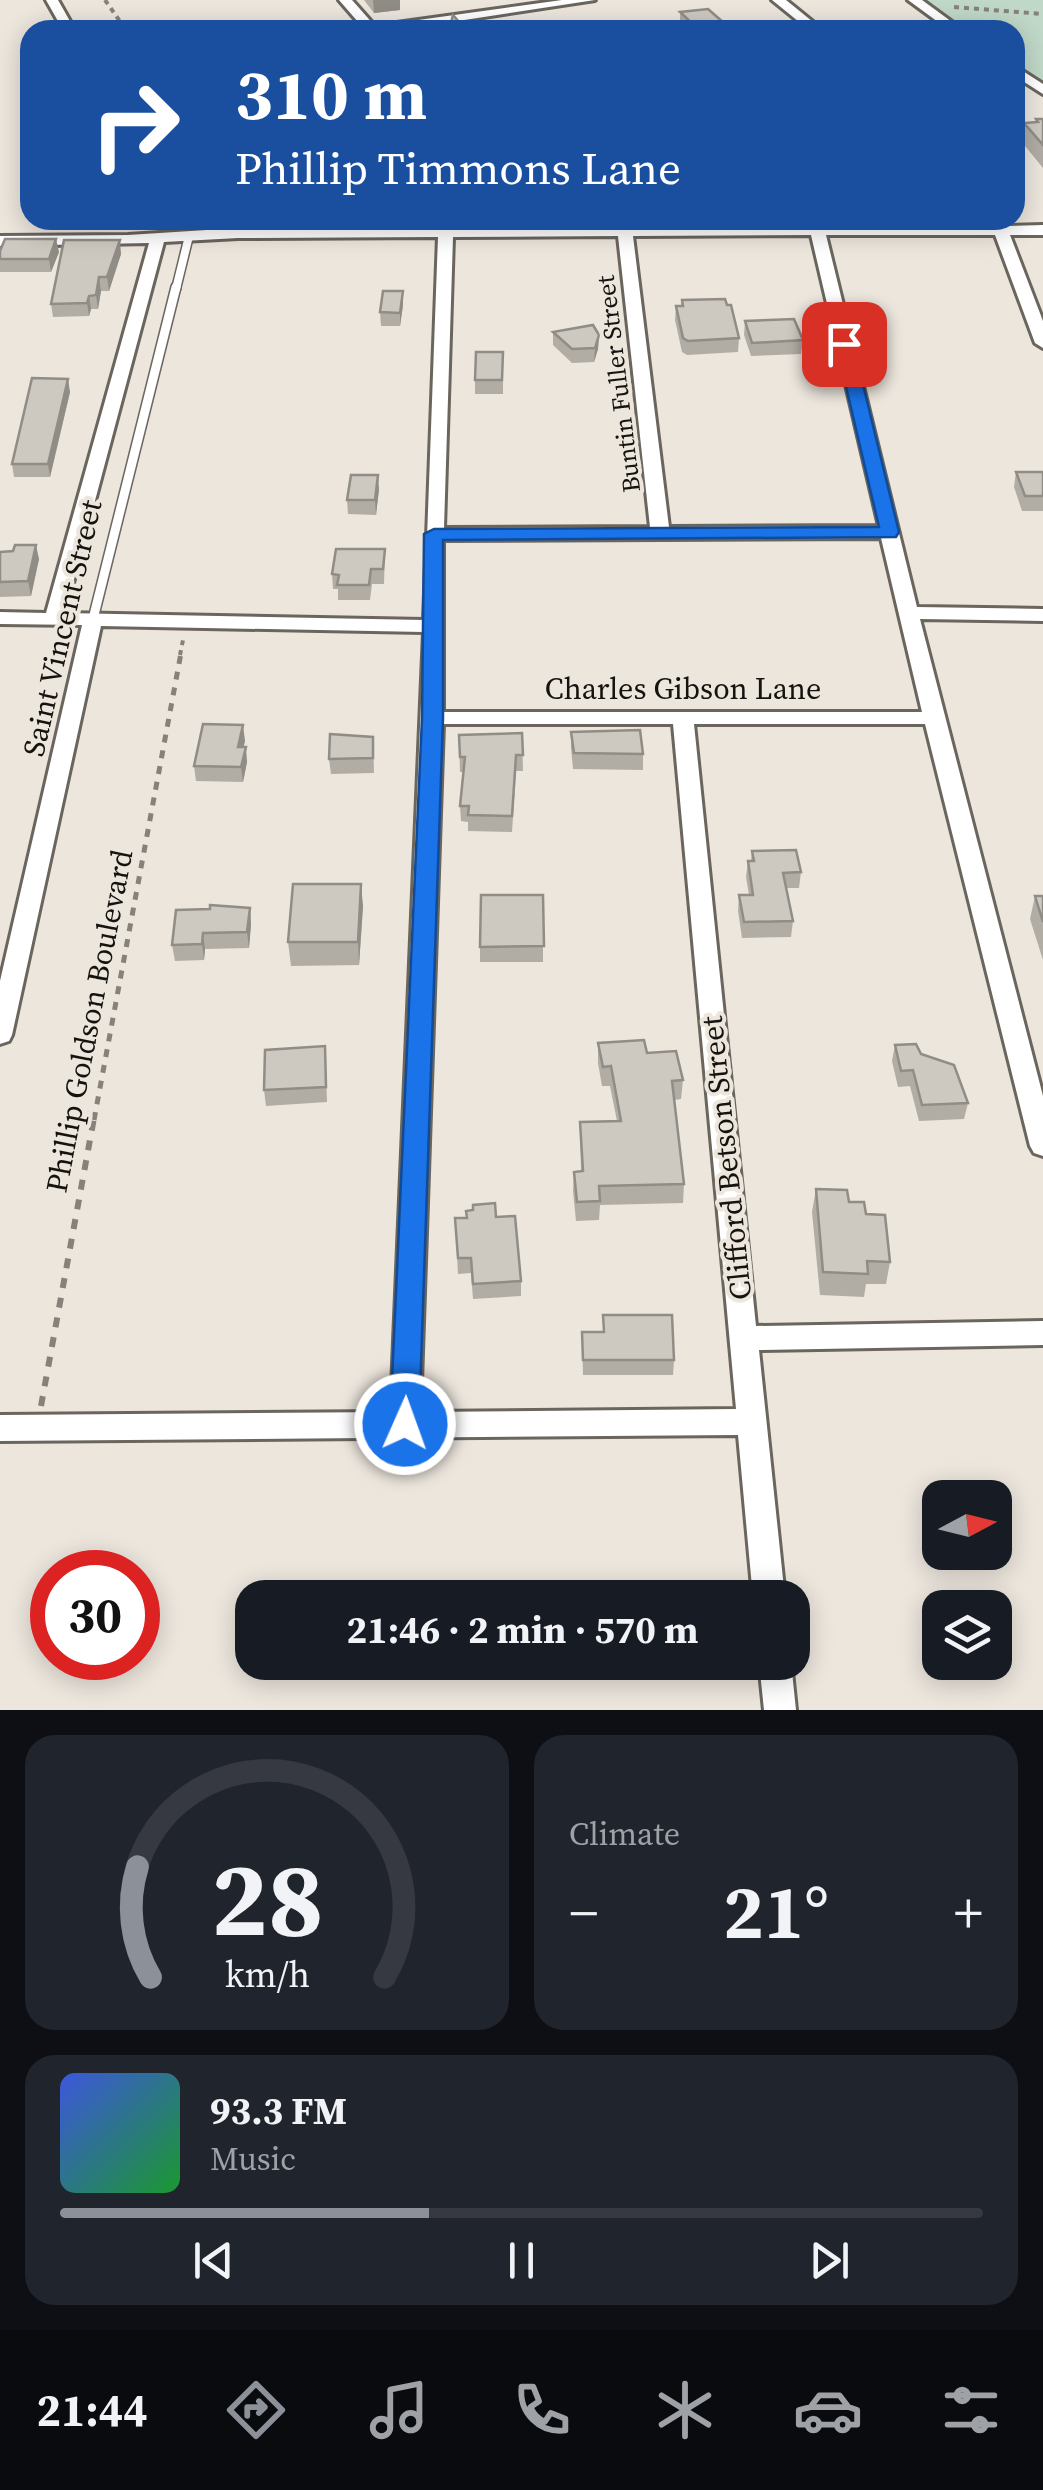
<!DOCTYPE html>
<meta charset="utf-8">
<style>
body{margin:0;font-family:"Source Serif 4",serif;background:#20242c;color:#f1f3f6;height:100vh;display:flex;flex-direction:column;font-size:38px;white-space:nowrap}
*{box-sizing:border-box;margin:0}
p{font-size:32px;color:#9ea1a6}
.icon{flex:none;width:55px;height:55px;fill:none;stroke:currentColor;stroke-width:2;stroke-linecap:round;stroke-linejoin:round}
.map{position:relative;height:1710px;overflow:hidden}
.sheet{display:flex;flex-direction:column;gap:25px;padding:25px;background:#0d0f14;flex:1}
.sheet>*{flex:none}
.banner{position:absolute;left:20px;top:20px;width:1005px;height:210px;border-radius:30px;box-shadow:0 5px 25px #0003;background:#1a4fa0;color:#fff;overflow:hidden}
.needle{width:65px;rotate:83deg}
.buttons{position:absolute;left:922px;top:1480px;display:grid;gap:20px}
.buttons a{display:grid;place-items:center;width:90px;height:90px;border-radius:20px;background:#171b24;box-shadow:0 5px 25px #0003;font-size:50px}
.speed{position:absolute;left:30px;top:1550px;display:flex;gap:20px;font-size:50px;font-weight:700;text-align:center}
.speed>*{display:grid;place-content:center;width:130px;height:130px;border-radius:50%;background:#171b24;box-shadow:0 5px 25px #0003;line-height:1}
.speed .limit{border:15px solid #d22;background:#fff;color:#111}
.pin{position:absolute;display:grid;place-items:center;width:85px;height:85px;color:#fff;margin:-42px;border-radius:20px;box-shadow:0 5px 15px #0006}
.me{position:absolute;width:110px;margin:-55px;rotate:2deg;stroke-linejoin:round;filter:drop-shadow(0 0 8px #0008)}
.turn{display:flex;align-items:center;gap:35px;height:210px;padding:0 50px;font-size:45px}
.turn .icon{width:130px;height:130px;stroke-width:2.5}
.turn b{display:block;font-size:70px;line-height:85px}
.big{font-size:75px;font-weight:700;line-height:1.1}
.sheet .card{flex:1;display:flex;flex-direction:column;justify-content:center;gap:15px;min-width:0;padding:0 35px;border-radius:30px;background:#20242c}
.sheet .dial{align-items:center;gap:0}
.dial svg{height:260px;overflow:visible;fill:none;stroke:#363941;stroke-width:7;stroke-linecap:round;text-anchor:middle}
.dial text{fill:#f1f3f6;stroke:none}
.song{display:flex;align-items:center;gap:30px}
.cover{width:120px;height:120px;border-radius:15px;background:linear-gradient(135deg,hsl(230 70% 55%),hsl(130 70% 35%))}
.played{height:10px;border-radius:5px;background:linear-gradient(90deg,#8c9099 40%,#363941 40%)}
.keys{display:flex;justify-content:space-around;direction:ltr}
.heat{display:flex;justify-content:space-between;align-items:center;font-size:55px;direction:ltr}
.sheet .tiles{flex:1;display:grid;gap:25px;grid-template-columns:1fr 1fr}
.card:last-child{grid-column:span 2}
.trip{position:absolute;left:235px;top:1580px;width:575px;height:100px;border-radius:30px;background:#171b24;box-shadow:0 5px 25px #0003;font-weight:700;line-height:100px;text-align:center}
.menu{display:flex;height:160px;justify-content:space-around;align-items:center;background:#090b0e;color:#9ea1a6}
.menu .icon{width:70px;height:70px}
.menu .on{color:#8c9099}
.menu b{font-size:45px;color:#f1f3f6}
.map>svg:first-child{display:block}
.green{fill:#c0d8c8}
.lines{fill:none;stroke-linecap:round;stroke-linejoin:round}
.lane-far1-casing{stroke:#6a655d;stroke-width:11}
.lane-casing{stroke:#6a655d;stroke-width:12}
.street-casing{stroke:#6a655d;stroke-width:6}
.path-far2{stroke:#86827b;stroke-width:4;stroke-dasharray:5 5;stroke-linecap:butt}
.path-far1{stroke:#86827b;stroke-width:5;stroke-dasharray:8 8;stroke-linecap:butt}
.path{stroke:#86827b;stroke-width:6;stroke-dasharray:10 10;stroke-linecap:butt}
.lane-far1{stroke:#fff;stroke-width:8}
.lane{stroke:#fff;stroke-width:9}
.street{fill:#fff;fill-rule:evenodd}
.wall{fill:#b1ada5}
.shaded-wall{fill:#908d86}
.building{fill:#cec9c0;stroke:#908d86;stroke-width:2.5}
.route{fill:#1a73e8;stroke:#114b97;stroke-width:2.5}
.labels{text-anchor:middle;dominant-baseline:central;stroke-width:8;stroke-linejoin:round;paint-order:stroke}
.far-street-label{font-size:25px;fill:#151310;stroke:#ece6dd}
.street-label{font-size:30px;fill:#151310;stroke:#ece6dd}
</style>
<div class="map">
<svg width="1043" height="1710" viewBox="0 0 1043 1710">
<rect width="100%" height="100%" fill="#ece6dd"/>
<path class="green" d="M 914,0 L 1043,0 L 1043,90 L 1015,70 L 1015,30 L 957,30 Z"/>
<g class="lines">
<defs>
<path id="lane-far1" d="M 176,289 L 189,236"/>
<path id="lane" d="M 93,619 L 176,287"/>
<g id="street">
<path d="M 46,0 L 58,0 L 75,30 L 63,30 Z"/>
<path d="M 339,0 L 352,0 L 375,26 L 562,0 L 595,0 L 399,30 L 365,30 Z"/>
<path d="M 772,0 L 786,0 L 823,30 L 809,30 Z"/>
<path d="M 908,0 L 922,0 L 963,30 L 949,30 Z"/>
<path d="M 1015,66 L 1043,84 L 1043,94 L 1015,76 Z"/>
<path d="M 989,220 L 1005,220 L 1007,226 L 1043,225 L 1043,235 L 1010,235 L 1043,321 L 1043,348 L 1035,343 L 995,235 L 826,235 L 917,607 L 1043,609 L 1043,621 L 920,619 L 1043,1096 L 1043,1156 L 1034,1153 L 1030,1146 L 925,724 L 694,724 L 756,1326 L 1043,1321 L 1043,1345 L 759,1350 L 785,1598 L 753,1598 L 738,1435 L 0,1441 L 0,1415 L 391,1412 L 424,632 L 101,626 L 12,1035 L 9,1041 L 0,1044 L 0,981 L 82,625 L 0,624 L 0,612 L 46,613 L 149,243 L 0,246 L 0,236 L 128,235 L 238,228 L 992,226 ZM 811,235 L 879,526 L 669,527 L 633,236 ZM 618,236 L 650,527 L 444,528 L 453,237 ZM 438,237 L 424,620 L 65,613 L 164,242 L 238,238 ZM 881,538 L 922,712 L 443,712 L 443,540 ZM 443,724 L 673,724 L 736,1409 L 420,1412 Z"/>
<path d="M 759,1662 L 791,1662 L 796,1710 L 764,1710 Z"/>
</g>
</defs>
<use href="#lane-far1" class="lane-far1-casing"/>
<use href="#lane" class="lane-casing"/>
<use href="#street" class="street-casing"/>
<g class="path-far2">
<path d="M 105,0 L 126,30"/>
<path d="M 954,7 L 1043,14"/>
<path d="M 180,655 L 183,640"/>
</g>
<path class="path-far1" d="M 94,1120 L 181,653"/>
<path class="path" d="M 41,1406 L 94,1118"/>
<use href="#lane-far1" class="lane-far1"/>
<use href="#lane" class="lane"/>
<use href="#street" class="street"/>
</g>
<g class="wall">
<path d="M 364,0 L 400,0 L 400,10 L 374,13 Z"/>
<path d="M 680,12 L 732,30 L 686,30 L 680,24 Z"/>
<path d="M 1036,119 L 1043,119 L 1043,168 L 1021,141 L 1024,123 L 1035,122 Z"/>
<path d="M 0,251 L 59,252 L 51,272 L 0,272 Z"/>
<path d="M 121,254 L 109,291 L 101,291 L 98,309 L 91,309 L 89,316 L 53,317 L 51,304 Z"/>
<path d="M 403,291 L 403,305 L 400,326 L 381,326 L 380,312 Z"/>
<path d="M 682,300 L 727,305 L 739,338 L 738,352 L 687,355 L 682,352 L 675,320 L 676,306 L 681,306 Z"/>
<path d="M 745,321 L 803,340 L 801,354 L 751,356 L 744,335 Z"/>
<path d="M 553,332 L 599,335 L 598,349 L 594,362 L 572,363 L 553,345 Z"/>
<path d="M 503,352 L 503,394 L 475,394 L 475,380 Z"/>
<path d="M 70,392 L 50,477 L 14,477 L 12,464 Z"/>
<path d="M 1016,472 L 1043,472 L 1043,511 L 1022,511 L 1014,487 Z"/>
<path d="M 379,489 L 376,515 L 348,514 L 347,500 Z"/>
<path d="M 385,549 L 384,584 L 372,584 L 370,600 L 338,600 L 338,589 L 333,589 L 332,574 Z"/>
<path d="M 0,552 L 39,559 L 31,596 L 0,597 Z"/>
<path d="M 571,732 L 643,754 L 643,770 L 573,769 L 571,748 Z"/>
<path d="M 522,733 L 523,771 L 516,771 L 512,832 L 468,831 L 468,822 L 461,821 L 460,806 L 464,772 L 460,772 L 459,735 Z"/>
<path d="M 373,737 L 374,773 L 331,774 L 329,759 Z"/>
<path d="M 245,741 L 243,747 L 247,762 L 243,782 L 196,781 L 194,766 Z"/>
<path d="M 752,851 L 801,872 L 799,888 L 786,888 L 793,921 L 791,937 L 742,938 L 738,911 L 739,895 L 749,895 L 746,877 L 748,861 L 751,861 Z"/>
<path d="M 543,895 L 543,962 L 480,962 L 480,947 Z"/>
<path d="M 1035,896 L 1043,896 L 1043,960 L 1030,919 Z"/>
<path d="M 363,906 L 359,965 L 291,966 L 288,942 Z"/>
<path d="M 250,908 L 251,924 L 249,948 L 205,949 L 204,960 L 175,961 L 172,945 Z"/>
<path d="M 598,1043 L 647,1053 L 683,1080 L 681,1099 L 674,1100 L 684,1184 L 683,1203 L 600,1205 L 599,1220 L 576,1221 L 573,1191 L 574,1172 L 581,1171 L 580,1122 L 617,1121 L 610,1086 L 602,1086 L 598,1063 Z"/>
<path d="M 895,1045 L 921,1054 L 968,1103 L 964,1119 L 919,1121 L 910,1086 L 898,1087 L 892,1061 Z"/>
<path d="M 325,1046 L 327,1102 L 266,1106 L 264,1090 Z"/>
<path d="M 816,1189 L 849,1202 L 866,1214 L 890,1262 L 886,1284 L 866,1284 L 864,1297 L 820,1295 L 812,1212 Z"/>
<path d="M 496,1217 L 521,1281 L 521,1296 L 473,1299 L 471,1273 L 458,1274 L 455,1218 Z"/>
<path d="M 603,1315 L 674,1360 L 673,1375 L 583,1375 L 582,1332 L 603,1332 Z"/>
</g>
<g class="shaded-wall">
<path d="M 373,0 L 400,0 L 400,10 L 374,13 Z"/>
<path d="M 56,239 L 59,252 L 51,272 L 49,259 Z"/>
<path d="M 120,240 L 121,254 L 109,291 L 107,277 Z"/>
<path d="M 99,277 L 101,291 L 98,309 L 96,295 Z"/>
<path d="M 403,291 L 403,305 L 400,326 L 400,313 Z"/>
<path d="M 89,296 L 91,309 L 89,316 L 87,303 Z"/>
<path d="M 599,335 L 598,349 L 594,362 L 595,348 Z"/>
<path d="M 68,379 L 70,392 L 50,477 L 48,464 Z"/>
<path d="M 378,475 L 379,489 L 376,515 L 375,500 Z"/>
<path d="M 36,545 L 39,559 L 31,596 L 28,581 Z"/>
<path d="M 243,725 L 245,741 L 240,762 L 238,747 Z"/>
<path d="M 246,747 L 247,762 L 243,782 L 241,767 Z"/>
<path d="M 361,884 L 363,906 L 359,965 L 358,942 Z"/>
<path d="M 250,908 L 251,924 L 249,948 L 247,932 Z"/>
<path d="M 203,933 L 205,949 L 204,960 L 202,944 Z"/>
</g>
<g class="building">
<path d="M 708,9 L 732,30 L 699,30 L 680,12 Z"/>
<path d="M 453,15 L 466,30 L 449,30 Z"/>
<path d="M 1036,119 L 1043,119 L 1043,145 L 1024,123 L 1038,122 Z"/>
<path d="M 5,239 L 56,239 L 49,259 L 0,259 L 0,251 Z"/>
<path d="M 64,240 L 120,240 L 107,277 L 99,277 L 96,295 L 89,296 L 87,303 L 51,304 Z"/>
<path d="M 383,291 L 403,291 L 400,313 L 380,312 Z"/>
<path d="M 725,299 L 727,305 L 731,305 L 739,338 L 688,341 L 683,338 L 676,306 L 683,306 L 682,300 Z"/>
<path d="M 794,319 L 803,340 L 752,343 L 745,321 Z"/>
<path d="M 593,325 L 599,335 L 595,348 L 572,349 L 553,332 Z"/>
<path d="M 476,352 L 503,352 L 502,380 L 475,380 Z"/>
<path d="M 32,378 L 68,379 L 48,464 L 12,464 Z"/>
<path d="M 1016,472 L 1043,472 L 1043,496 L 1025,496 Z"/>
<path d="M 351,475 L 378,475 L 375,500 L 347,500 Z"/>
<path d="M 15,545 L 36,545 L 28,581 L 0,582 L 0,552 L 13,551 Z"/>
<path d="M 336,549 L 385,549 L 383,569 L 371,569 L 369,585 L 337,585 L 339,575 L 332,574 Z"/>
<path d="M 203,724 L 243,725 L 238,747 L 246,747 L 241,767 L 194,766 Z"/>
<path d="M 640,730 L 643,754 L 574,753 L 571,732 Z"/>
<path d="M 522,733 L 523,755 L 516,755 L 512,816 L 468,815 L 469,806 L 460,806 L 465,757 L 460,757 L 459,735 Z"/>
<path d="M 330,734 L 373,737 L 373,758 L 329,759 Z"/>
<path d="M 796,850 L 801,872 L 783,873 L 793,921 L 744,922 L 739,895 L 753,895 L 748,861 L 754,861 L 752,851 Z"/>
<path d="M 293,884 L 361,884 L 358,942 L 288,942 Z"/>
<path d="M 481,895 L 543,895 L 544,946 L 480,947 Z"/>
<path d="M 1035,896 L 1043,896 L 1043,922 Z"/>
<path d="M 210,905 L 250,908 L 247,932 L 203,933 L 202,944 L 172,945 L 176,910 L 210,909 Z"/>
<path d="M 644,1040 L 647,1053 L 676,1051 L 683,1080 L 672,1081 L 684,1184 L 599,1186 L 600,1201 L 577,1202 L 574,1172 L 583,1171 L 580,1122 L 621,1121 L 611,1066 L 603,1067 L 598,1043 Z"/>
<path d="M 916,1044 L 921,1054 L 954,1065 L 968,1103 L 922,1105 L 913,1070 L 901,1071 L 895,1045 Z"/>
<path d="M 325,1046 L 326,1087 L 264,1090 L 265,1050 Z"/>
<path d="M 816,1189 L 847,1190 L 849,1202 L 864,1202 L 866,1214 L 885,1215 L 890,1262 L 867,1261 L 868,1274 L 823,1272 Z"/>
<path d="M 495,1203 L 496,1217 L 515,1216 L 521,1281 L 473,1284 L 471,1258 L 458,1258 L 455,1218 L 467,1218 L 466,1211 L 473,1210 L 473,1205 Z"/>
<path d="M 603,1315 L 672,1315 L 674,1360 L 583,1360 L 582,1332 L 604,1332 Z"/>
</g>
<path class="route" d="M 844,339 L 853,344 L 899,532 L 896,537 L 443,540 L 443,718 L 419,1424 L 415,1434 L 405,1437 L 394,1434 L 390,1424 L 422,718 L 424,534 L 434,529 L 879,527 L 836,344 Z"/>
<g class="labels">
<g class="far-street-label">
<text transform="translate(618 384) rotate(-97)">Buntin Fuller Street</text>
</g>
<g class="street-label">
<text transform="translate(62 628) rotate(-77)">Saint Vincent Street</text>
<text x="683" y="688">Charles Gibson Lane</text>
<text transform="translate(89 1021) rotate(-79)">Phillip Goldson Boulevard</text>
<text transform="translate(726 1158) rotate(-96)">Clifford Betson Street</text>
</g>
</g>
</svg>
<div class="buttons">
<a><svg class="needle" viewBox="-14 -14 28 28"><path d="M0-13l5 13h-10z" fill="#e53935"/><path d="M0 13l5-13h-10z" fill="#9ea1a6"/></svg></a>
<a><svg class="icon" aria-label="layers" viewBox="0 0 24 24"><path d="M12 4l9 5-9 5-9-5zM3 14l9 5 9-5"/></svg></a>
</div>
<div class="speed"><div class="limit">30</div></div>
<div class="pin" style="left:844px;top:344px;background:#d93025"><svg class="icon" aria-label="arrive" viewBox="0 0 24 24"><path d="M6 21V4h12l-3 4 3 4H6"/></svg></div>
<svg class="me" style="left:405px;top:1424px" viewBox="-20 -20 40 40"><circle r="17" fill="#1a73e8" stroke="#fff" stroke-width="3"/><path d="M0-11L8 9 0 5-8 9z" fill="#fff"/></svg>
<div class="trip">21:46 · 2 min · 570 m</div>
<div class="banner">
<div class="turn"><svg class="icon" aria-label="right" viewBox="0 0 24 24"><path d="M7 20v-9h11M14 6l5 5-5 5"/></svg><div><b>310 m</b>Phillip Timmons Lane</div></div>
</div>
</div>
<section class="sheet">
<div class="tiles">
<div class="card dial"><svg viewBox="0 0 100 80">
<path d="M14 69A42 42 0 1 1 86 69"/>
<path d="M14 69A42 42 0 0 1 10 35" stroke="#8c9099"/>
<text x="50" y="56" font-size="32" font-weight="700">28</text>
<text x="50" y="72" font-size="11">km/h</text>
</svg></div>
<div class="card"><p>Climate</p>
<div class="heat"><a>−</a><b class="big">21°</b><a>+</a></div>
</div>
<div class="card">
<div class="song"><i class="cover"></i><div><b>93.3 FM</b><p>Music</p></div></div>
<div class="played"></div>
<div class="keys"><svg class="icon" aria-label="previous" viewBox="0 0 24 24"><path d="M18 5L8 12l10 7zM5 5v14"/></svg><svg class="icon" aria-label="pause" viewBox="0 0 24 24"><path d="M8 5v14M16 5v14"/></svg><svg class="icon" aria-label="next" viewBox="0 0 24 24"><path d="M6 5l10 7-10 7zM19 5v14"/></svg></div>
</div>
</div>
</section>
<nav class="menu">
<b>21:44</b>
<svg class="icon on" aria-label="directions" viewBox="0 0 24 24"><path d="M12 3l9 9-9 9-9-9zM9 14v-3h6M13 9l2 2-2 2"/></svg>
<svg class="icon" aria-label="music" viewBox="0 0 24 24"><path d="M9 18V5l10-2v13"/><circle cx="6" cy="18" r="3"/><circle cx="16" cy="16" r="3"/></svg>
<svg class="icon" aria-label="phone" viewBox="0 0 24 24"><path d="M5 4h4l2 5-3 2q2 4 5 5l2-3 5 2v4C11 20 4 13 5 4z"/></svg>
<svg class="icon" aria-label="climate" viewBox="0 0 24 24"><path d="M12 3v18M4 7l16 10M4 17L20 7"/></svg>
<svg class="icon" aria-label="car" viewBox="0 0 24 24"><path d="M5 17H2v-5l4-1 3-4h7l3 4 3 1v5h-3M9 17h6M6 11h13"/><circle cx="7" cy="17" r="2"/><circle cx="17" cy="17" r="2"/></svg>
<svg class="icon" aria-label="filters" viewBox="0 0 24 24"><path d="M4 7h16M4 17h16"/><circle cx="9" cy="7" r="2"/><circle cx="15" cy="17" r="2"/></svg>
</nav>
